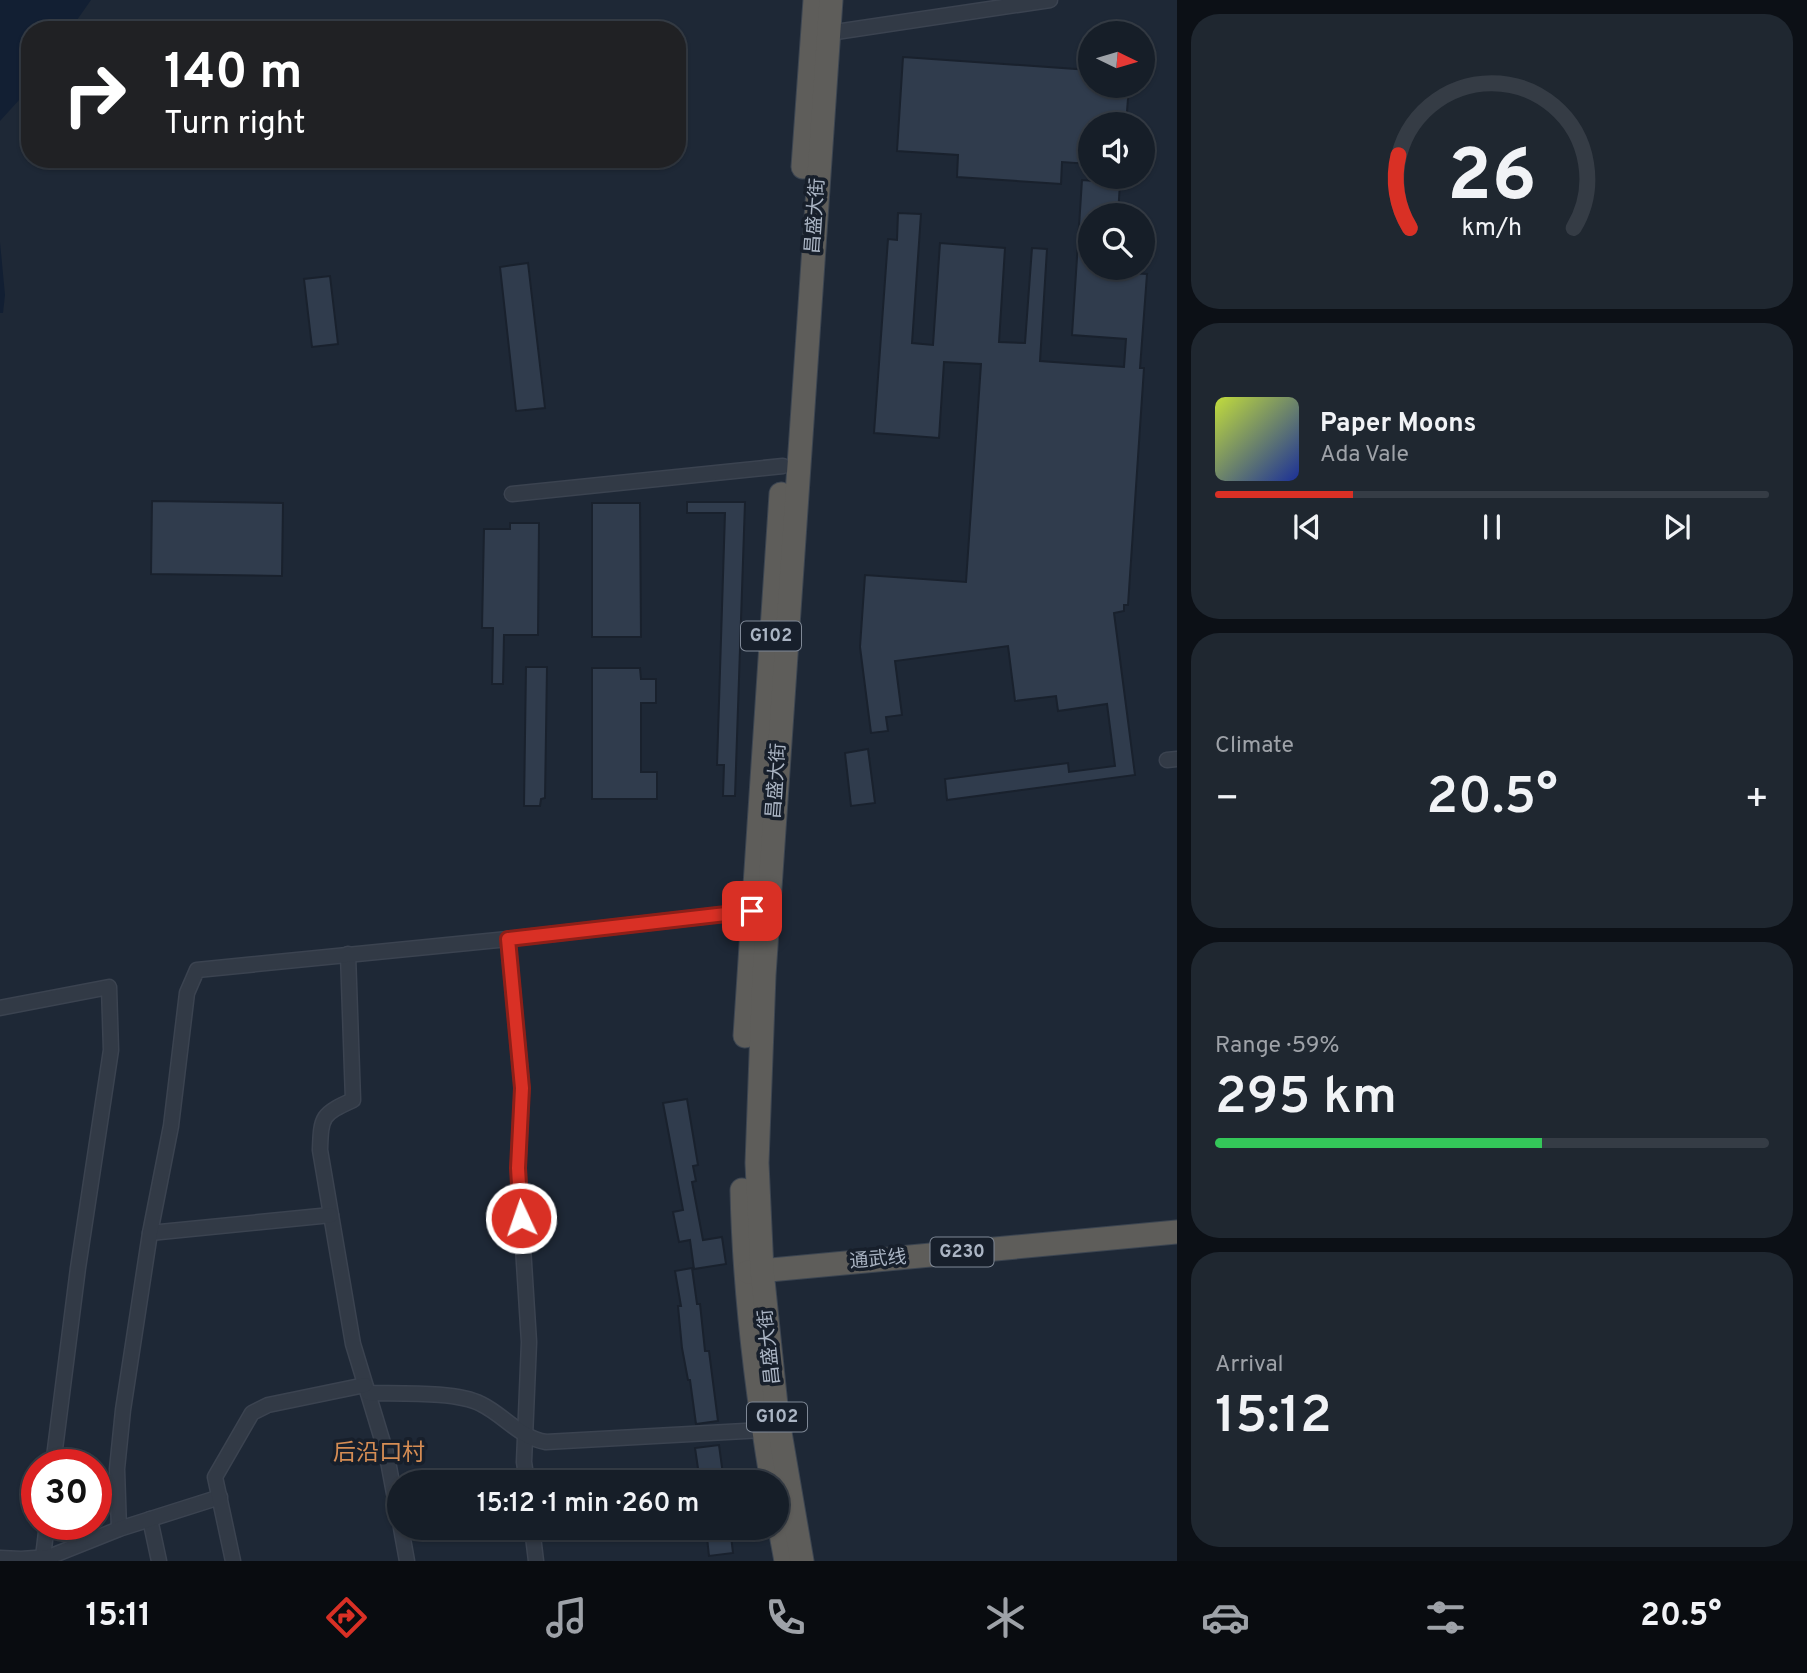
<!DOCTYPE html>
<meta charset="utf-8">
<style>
body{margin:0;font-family:Overpass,"Noto Sans SC",sans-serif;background:#1f2730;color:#f1f3f6;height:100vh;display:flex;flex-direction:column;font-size:26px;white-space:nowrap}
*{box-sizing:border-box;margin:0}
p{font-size:23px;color:#9ea2a8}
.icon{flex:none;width:38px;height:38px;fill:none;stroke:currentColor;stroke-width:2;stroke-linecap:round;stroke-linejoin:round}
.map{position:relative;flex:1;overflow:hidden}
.panel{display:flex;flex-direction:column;gap:14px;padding:14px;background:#0c1016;width:630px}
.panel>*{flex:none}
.hud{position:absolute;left:21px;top:21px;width:665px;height:147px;border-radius:28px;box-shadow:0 2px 5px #0004,0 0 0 2px #353c45;background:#202124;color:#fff;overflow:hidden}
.needle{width:46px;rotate:95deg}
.buttons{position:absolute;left:1078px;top:21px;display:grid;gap:14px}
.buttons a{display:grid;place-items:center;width:77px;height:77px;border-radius:50%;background:#161e28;box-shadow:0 2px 5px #0004,0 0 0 2px #353c45;font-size:35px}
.speed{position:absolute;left:21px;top:1449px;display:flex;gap:14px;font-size:35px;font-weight:700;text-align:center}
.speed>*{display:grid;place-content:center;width:91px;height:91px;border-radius:50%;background:#161e28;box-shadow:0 2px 5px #0004,0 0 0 2px #353c45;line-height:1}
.speed .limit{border:10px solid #d22;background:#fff;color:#111}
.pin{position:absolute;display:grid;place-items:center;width:60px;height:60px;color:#fff;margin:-30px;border-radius:14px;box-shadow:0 4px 10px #0006}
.me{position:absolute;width:77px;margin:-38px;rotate:357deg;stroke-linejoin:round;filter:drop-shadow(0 0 5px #0008)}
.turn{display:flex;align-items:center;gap:24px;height:147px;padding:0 28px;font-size:32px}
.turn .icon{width:91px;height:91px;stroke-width:2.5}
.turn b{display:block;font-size:49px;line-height:60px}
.big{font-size:52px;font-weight:600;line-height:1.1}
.panel .tile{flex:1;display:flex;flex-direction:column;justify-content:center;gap:10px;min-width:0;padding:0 24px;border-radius:28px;background:#1f2730}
.panel .dial{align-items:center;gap:0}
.dial svg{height:182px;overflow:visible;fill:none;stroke:#353c45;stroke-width:7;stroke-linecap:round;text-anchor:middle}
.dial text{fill:#f1f3f6;stroke:none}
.song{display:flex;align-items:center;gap:21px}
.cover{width:84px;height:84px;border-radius:10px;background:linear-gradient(135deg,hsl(70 70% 55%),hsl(230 70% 35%))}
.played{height:7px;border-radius:4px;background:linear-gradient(90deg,#d93025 25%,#353c45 25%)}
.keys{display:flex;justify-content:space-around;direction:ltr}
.heat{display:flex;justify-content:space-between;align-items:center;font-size:38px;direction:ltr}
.charge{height:10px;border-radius:5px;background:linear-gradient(90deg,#34c759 59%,#353c45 0)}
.trip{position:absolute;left:387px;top:1470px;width:402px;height:70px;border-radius:35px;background:#161e28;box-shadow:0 2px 5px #0004,0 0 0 2px #353c45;font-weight:600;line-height:70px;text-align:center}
.tab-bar{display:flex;height:112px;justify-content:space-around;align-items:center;background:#090c10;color:#9ea2a8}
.tab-bar .icon{width:49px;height:49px}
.tab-bar .on{color:#d93025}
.tab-bar b{font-size:32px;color:#f1f3f6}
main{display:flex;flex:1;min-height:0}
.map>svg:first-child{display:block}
.water{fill:#121f33}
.building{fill:#303c4d;stroke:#19212d;stroke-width:2}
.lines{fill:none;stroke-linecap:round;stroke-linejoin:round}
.minor-casing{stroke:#3b4350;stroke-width:17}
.trunk-casing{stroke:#3c4551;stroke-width:25}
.minor{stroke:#323a46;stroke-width:14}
.trunk{stroke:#5e5d5a;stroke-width:23}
.route-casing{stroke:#8d1f18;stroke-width:18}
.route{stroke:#d93025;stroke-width:12}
.labels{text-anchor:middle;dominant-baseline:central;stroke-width:7;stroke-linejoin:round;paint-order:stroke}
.shield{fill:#171f2b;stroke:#7f8896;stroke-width:2}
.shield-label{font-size:18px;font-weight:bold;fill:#abb5c4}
.street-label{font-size:19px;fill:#abb5c4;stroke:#171f2b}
.quarter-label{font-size:23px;fill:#d68d54;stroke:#171f2b}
</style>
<main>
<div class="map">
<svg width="1177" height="1561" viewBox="0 0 1177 1561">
<rect width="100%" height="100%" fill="#1e2836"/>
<g class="water">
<path d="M 0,0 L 91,0 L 70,30 L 30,30 L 30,88 L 0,121 Z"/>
<path d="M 0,242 L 5,295 L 3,313 L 0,313 Z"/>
</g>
<g class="building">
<path d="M 903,57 L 1090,70 L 1090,86 L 1129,86 L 1126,124 L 1090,124 L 1090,164 L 1062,162 L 1061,184 L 957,177 L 958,155 L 897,151 Z"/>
<path d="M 1082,180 L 1120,183 L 1118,215 L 1090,215 L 1090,268 L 1114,268 L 1114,272 L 1147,274 L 1140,368 L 1144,368 L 1128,605 L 1124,605 L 1124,611 L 1114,613 L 1135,775 L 947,800 L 945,779 L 1068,763 L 1069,772 L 1115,766 L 1107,704 L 1058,711 L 1056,696 L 1015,701 L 1008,646 L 895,661 L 902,715 L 886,717 L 888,731 L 871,733 L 860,647 L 865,575 L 966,582 L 981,364 L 944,362 L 939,438 L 874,433 L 888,239 L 897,240 L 898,213 L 921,214 L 912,343 L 933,345 L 940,243 L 1005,248 L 999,342 L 1025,343 L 1032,248 L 1047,249 L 1040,361 L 1124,367 L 1126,339 L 1072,335 Z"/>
<path d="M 528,263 L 545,408 L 516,411 L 500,267 Z"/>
<path d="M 330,276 L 338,344 L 312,347 L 304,279 Z"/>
<path d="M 152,501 L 283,503 L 282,576 L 151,574 Z"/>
<path d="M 687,502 L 745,502 L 735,796 L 723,796 L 724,765 L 717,765 L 725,513 L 687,513 Z"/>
<path d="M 592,503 L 640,503 L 641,637 L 592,637 Z"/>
<path d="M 510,523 L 539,523 L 538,635 L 504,635 L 503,684 L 492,684 L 493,628 L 482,628 L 484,529 L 510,529 Z"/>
<path d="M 526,667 L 547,667 L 545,798 L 541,799 L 540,806 L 524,806 Z"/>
<path d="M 592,668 L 640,668 L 641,679 L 656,679 L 656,703 L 641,703 L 641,772 L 657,772 L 657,799 L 592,799 Z"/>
<path d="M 868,749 L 875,803 L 851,806 L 845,753 Z"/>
<path d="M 687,1099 L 698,1165 L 693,1166 L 696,1181 L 692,1182 L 703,1240 L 722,1237 L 726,1264 L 694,1269 L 690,1240 L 679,1242 L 673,1212 L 683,1210 L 663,1103 Z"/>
<path d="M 692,1268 L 697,1304 L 700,1304 L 705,1351 L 709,1351 L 718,1421 L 696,1424 L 690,1380 L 688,1380 L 682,1348 L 678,1306 L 681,1306 L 675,1271 Z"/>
<path d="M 719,1445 L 724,1482 L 700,1482 L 695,1448 Z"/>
<path d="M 706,1528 L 730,1528 L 733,1553 L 709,1556 Z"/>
</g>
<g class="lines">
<defs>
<g id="minor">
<path d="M 829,33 L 1050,0"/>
<path d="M 512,494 L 783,466"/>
<path d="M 1167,760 L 1177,759"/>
<path d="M 508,939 L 522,1088 L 518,1168 L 529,1342 L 524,1462 L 527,1482"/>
<path d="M 348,954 L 353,1100 C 322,1114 321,1116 320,1150 L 353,1344 L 387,1456 L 399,1520"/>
<path d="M 0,1008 L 109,987 L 111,1050 L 78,1268 L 53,1465"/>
<path d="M 150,1233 L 331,1215"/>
<path d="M 368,1393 C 397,1394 456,1391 481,1404 C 504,1415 520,1438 546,1442 L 763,1430"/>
<path d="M 150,1519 L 159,1561"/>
<path d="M 401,1528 L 407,1561"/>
<path d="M 532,1528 L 536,1561"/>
<path d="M 119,1529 L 117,1469 L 123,1410 L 150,1233 L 171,1126 L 187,993 L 197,970 L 508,939 L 752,911"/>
<path d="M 43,1557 L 47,1524"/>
<path d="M 0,1558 L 21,1559 L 49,1557 L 119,1529 L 220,1497"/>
<path d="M 233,1561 L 215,1477 L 252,1413 L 268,1405 L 365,1385"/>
</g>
<g id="trunk">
<path d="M 803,167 L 815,0"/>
<path d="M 745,1036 L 781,494"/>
<path d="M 742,1190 C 744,1288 756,1386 772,1482"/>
<path d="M 748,1272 L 1177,1232"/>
<path d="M 777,1512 L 786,1561"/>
<path d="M 802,1561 L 777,1415 L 762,1271 L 757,1163 L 764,975 L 831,0"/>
</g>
</defs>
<use href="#minor" class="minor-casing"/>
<use href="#trunk" class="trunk-casing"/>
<use href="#minor" class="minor"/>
<use href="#trunk" class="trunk"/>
</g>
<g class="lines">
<defs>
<path id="route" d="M 521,1218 L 518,1168 L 522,1088 L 508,939 L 752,911"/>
</defs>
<use href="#route" class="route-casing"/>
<use href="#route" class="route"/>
</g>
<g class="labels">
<g class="shield">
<rect x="741" y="621.5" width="60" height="29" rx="5"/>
<rect x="930.5" y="1237.5" width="63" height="29" rx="5"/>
<rect x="747" y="1402.5" width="60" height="29" rx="5"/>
</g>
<g class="shield-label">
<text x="771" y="636">G102</text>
<text x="962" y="1252">G230</text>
<text x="777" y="1417">G102</text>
</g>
<g class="street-label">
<text transform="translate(816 216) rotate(-86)">昌盛大街</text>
<text transform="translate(777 781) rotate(-86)">昌盛大街</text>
<text transform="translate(878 1260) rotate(-5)">通武线</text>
<text transform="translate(770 1347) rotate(-96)">昌盛大街</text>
</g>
<g class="quarter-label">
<text x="379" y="1454">后沿口村</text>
</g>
</g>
</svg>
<div class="buttons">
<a><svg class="needle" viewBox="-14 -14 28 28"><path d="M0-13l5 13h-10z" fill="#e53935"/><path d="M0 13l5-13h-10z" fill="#9ea2a8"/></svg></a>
<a><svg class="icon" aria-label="sound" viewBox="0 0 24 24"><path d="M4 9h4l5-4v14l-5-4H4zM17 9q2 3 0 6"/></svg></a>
<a><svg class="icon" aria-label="search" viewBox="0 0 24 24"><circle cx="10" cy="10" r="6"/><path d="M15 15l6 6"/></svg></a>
</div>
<div class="speed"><div class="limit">30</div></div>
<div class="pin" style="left:752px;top:911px;background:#d93025"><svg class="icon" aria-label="arrive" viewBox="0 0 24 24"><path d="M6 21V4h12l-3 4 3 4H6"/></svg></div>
<svg class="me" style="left:521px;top:1218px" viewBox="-20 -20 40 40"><circle r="17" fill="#d93025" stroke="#fff" stroke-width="3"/><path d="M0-11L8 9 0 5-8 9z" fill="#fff"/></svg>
<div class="trip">15:12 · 1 min · 260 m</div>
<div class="hud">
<div class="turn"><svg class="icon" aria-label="right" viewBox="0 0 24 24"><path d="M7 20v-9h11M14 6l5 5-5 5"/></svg><div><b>140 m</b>Turn right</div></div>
</div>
</div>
<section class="panel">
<div class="tile dial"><svg viewBox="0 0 100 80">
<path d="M14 69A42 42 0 1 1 86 69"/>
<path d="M14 69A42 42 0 0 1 9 37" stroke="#d93025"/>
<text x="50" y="56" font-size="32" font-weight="700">26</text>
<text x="50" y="72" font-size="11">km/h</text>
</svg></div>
<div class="tile">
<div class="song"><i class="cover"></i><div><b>Paper Moons</b><p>Ada Vale</p></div></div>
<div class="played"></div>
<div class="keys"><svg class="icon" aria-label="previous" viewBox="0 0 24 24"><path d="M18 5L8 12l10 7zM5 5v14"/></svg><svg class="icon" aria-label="pause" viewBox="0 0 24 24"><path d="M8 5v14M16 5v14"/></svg><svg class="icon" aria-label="next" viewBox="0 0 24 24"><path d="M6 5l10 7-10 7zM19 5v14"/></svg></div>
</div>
<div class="tile"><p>Climate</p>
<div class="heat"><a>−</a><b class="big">20.5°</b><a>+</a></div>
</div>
<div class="tile"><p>Range · 59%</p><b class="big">295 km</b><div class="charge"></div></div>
<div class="tile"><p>Arrival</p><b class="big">15:12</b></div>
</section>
</main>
<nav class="tab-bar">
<b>15:11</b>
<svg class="icon on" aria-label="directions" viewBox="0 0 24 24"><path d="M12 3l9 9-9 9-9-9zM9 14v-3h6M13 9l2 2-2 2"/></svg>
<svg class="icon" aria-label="music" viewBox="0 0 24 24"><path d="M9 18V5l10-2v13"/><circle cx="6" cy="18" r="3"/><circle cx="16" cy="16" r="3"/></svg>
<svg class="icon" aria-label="phone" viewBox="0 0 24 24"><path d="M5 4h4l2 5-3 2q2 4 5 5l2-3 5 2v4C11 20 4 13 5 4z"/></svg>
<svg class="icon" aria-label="climate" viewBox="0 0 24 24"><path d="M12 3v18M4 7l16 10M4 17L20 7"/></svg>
<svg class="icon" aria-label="car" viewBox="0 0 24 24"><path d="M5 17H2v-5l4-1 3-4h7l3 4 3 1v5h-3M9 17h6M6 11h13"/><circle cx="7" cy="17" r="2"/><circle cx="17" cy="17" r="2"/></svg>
<svg class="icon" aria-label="filters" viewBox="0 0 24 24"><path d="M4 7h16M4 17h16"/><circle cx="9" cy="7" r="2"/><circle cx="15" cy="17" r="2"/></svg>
<b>20.5°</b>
</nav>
